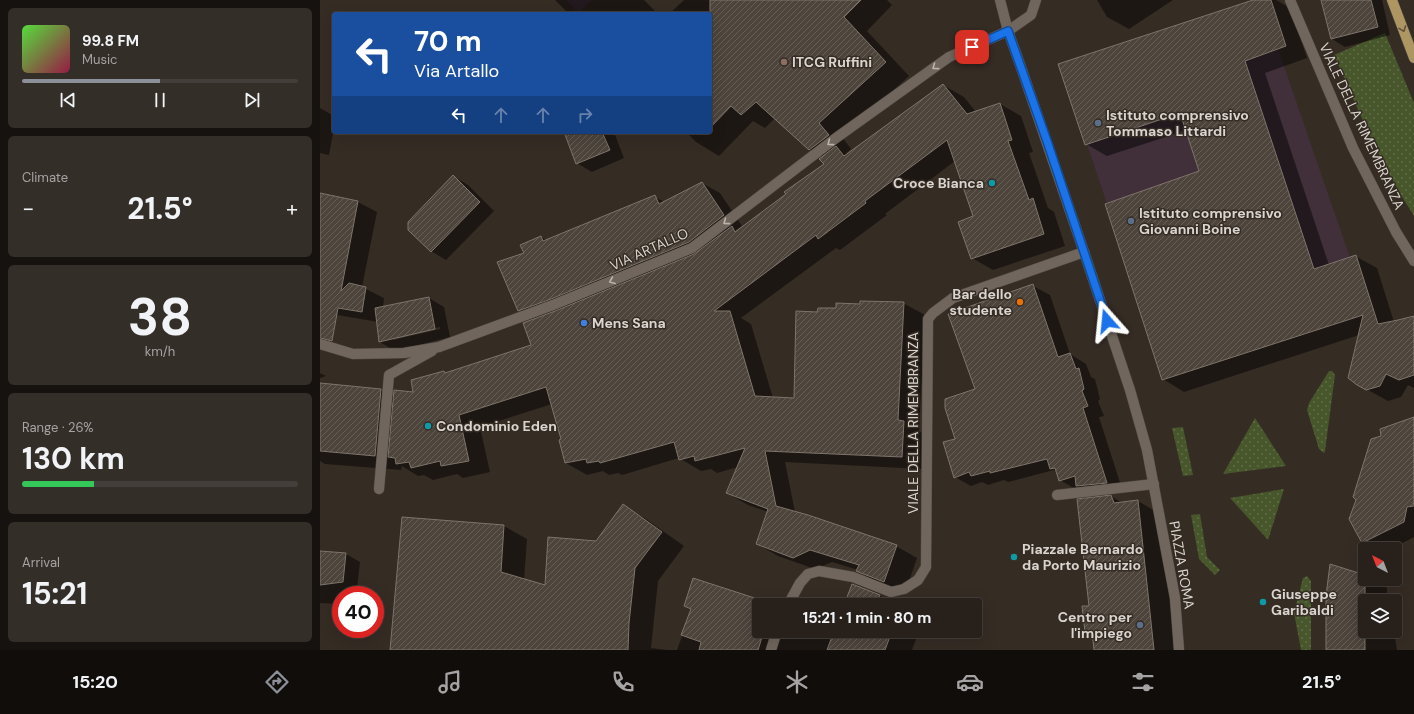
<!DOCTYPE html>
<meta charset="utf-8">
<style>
body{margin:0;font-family:"DM Sans",sans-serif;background:#342e28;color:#f1f3f6;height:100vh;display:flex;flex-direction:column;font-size:15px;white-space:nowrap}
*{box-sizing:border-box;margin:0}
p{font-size:13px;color:#a5a3a3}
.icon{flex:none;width:22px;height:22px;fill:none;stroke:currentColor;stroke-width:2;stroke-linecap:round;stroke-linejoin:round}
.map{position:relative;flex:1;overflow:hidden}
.side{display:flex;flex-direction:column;gap:8px;padding:8px;background:#16120f;width:320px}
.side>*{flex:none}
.banner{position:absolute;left:12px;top:12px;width:380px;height:122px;border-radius:4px;box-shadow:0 4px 16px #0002,0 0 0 1px #443e3a;background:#1a4fa0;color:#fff;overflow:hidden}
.needle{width:26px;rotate:318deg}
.buttons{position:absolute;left:1038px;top:542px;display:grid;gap:8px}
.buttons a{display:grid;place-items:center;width:44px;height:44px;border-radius:4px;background:#28211b;box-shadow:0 4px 16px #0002,0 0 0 1px #443e3a;font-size:20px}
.speed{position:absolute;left:12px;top:586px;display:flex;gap:8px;font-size:20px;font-weight:700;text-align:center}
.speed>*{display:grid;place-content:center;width:52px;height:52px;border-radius:50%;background:#28211b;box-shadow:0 4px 16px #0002,0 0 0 1px #443e3a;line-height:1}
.speed .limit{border:6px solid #d22;background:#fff;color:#111}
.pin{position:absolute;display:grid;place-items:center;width:34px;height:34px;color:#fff;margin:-17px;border-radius:8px;box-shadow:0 2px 6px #0006}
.me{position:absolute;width:44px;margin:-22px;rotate:342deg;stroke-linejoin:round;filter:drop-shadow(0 0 3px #0008)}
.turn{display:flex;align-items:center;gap:14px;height:84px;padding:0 16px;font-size:18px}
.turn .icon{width:52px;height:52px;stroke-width:2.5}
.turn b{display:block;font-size:28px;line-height:34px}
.lanes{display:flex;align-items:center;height:38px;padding:0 16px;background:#0003;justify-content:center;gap:20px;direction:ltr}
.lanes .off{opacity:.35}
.big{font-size:30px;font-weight:700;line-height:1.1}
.side .widget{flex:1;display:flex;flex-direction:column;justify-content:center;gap:6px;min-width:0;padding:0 14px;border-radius:6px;background:#342e28}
.side .dial{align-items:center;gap:0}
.dial b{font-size:52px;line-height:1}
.song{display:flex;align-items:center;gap:12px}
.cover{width:48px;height:48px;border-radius:6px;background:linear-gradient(135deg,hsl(110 70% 55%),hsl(340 70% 35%))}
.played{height:4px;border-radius:2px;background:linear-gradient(90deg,#8c9099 50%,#443e3a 50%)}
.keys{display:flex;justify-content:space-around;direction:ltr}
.heat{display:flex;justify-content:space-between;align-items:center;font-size:22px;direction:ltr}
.charge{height:6px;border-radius:3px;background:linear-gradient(90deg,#34c759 26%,#443e3a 0)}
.trip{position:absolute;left:432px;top:598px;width:230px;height:40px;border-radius:4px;background:#28211b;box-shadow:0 4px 16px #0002,0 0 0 1px #443e3a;font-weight:700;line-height:40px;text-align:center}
.tabs{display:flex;height:64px;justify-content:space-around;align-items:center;background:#100d0b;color:#a5a3a3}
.tabs .icon{width:28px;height:28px}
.tabs .current{color:#8c9099}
.tabs b{font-size:18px;color:#f1f3f6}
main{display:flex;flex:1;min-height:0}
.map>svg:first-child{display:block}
.education{fill:#412f39}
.green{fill:url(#green-dots)}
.shadow{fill:#0007;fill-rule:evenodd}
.building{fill:url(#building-hatch);stroke:#7e746b}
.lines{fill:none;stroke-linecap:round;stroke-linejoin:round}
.minor-casing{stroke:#514a43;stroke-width:11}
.major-casing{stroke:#514a43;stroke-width:11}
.minor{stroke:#70665d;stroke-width:10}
.major{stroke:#ae9663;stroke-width:10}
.oneway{stroke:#5f513a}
.oneway2{stroke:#bab3ad}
.route-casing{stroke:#114b97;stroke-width:10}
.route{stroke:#1a73e8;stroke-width:7}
.education-dot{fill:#8d6e63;stroke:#352c24;stroke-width:1.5}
.service-dot{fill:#5c6f8a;stroke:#352c24;stroke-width:1.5}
.culture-dot{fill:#0f9aa8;stroke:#352c24;stroke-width:1.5}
.food-dot{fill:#e8710a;stroke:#352c24;stroke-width:1.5}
.shop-dot{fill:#3f7fe0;stroke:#352c24;stroke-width:1.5}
.labels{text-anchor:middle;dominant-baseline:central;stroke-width:3;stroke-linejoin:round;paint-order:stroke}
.poi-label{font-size:14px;font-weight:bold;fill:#d9d4cf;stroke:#352c24;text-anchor:start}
.street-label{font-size:14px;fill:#d9d4cf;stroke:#352c24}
</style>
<main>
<section class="side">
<div class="widget">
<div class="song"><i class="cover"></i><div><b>99.8 FM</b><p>Music</p></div></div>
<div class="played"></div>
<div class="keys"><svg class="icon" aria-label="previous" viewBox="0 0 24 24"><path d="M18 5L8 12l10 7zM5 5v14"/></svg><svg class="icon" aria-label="pause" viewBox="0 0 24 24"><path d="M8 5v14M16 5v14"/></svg><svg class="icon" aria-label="next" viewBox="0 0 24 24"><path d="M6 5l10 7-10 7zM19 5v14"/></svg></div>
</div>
<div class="widget"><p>Climate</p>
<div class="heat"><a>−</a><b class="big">21.5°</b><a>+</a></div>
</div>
<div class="widget dial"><b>38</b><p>km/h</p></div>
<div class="widget"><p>Range · 26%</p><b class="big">130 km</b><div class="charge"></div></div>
<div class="widget"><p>Arrival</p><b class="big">15:21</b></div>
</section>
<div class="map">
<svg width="1094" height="650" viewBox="0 0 1094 650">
<defs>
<pattern id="green-dots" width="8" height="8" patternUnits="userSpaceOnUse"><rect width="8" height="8" fill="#47562b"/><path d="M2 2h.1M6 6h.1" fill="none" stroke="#616d49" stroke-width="1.8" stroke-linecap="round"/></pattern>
<pattern id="building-hatch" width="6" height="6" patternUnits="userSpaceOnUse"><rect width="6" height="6" fill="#4d443c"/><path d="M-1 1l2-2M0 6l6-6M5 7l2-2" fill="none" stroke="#665e57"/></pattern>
</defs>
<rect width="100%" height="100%" fill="#352c24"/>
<g class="education">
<path d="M 246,0 L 272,0 L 258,13 Z"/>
<path d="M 942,2 L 1047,307 L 844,374 L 742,70 Z"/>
</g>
<g class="green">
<path d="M 1065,33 L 1094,103 L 1094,216 C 1061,165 1038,110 1014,55 Z"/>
<path d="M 1009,371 L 1012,371 L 1015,375 L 1005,451 L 1004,453 L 999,449 L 987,410 L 989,403 Z"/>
<path d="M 935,418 L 966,466 L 903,474 Z"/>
<path d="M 863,427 L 873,475 L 863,476 L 852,428 Z"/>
<path d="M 964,489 L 948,540 L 910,498 Z"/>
<path d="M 880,514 L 887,557 L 900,570 L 895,575 L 879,559 L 871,515 Z"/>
<path d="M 987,576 L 991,581 L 991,650 L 981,650 L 974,613 L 983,578 Z"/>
</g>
<g class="shadow">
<path d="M 235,0 L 324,0 L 338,14 L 249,14 Z"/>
<path d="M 364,0 L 567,0 L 572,5 L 547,31 L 589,76 L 522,137 L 531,149 L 526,153 L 528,154 L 623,85 L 644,97 L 656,112 L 680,104 L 701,116 L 713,152 L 709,153 L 728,208 L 734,212 L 745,246 L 673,270 L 652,258 L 654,217 L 635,161 L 565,214 L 567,215 L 520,250 L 516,248 L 421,318 L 431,324 L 453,398 L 475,399 L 498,313 L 541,305 L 583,303 L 605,315 L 599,431 L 604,434 L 602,469 L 465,462 L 475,512 L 576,546 L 597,558 L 585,593 L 559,583 L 538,571 L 538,570 L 512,562 L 495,569 L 458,556 L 437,544 L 448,512 L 428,505 L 407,493 L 418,467 L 397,473 L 391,469 L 381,471 L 359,458 L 302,475 L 298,473 L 289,475 L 283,471 L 267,475 L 246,463 L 242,439 L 232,404 L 160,427 L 170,472 L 143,478 L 137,474 L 113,480 L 104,475 L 98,476 L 82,466 L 81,470 L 5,464 L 0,461 L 0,384 L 61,390 L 75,397 L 95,393 L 124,373 L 126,374 L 213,346 L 215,320 L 199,310 L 205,253 L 221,237 L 226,240 L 335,197 L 344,202 L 382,183 L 400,193 L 422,226 L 416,230 L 418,231 L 506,164 L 503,157 L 490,150 L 455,118 L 445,128 L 433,121 L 399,156 L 376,142 L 366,132 L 390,132 L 390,14 L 349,14 Z"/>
<path d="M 777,0 L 853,0 L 809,29 L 787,17 Z"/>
<path d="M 936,0 L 956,0 L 970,8 L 987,58 L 945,73 L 1009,265 L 1035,256 L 1057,268 L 1074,322 L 1094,318 L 1094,388 L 1088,385 L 1081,397 L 1068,401 L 1037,384 L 1039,335 L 864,392 L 843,379 L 880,172 L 867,130 L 787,156 L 766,144 Z"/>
<path d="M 1002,0 L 1062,0 L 1070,35 L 1025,47 L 1012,39 Z"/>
<path d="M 0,108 L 14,116 L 14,128 L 9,155 L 0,153 Z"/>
<path d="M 245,132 L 294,132 L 304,158 L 272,172 L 257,163 Z"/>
<path d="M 133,176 L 148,185 L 174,211 L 126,260 L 111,251 Z"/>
<path d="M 0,194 L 38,202 L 57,212 L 42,287 L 64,298 L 63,307 L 109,298 L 124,307 L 130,337 L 75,351 L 60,342 L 58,322 L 0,312 ZM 120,327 L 120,329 L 73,340 L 73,338 Z"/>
<path d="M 713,286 L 730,295 L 750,354 L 766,364 L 771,377 L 775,379 L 780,399 L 778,401 L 784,416 L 779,417 L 803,492 L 757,490 L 740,480 L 738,472 L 734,470 L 688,482 L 684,480 L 668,485 L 662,482 L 651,486 L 635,477 L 636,440 L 657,390 Z"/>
<path d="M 0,373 L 6,376 L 0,378 Z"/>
<path d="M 1094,418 L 1094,537 L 1071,549 L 1055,549 L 1043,542 L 1063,437 Z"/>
<path d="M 791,496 L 802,503 L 818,501 L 845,517 L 859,650 L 775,650 L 773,636 L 766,632 Z"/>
<path d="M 303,506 L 326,519 L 364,546 L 338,581 L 331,648 L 347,650 L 71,650 L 83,518 L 184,526 L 207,539 L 204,580 L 226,586 L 277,542 Z"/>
<path d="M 0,552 L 26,554 L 40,562 L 37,589 L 34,590 L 33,595 L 21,595 L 21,604 L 0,603 Z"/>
<path d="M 373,579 L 452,605 L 439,605 L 439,631 L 599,631 L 592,650 L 357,650 L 372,609 Z"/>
<path d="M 1045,579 L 1051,579 L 1067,588 L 1067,601 L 1045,601 L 1045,631 L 1074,631 L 1077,650 L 1007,650 Z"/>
<path d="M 559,595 L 576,605 L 525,605 Z"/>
</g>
<g class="building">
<path d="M 390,0 L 541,0 L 524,17 L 566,62 L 499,123 L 509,135 L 489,150 L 436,102 L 421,115 L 411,106 L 390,128 Z"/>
<path d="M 933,0 L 951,0 L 966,46 L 925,61 L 994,269 L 1036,255 L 1058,324 L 1078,320 L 1094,316 L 1094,375 L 1079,380 L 1066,374 L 1060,386 L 1046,390 L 1037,385 L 1028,378 L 1043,315 L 842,380 L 785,204 L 879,171 L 860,113 L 765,145 L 738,64 Z"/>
<path d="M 1001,0 L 1051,0 L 1058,27 L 1011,39 Z"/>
<path d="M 623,84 L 647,114 L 680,103 L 692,140 L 688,141 L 709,200 L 713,198 L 724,234 L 651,259 L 638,222 L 653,216 L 627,140 L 545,201 L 546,203 L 498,239 L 496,235 L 394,311 L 410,311 L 435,396 L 474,398 L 476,311 L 497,312 L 498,308 L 516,308 L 516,303 L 540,304 L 540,301 L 584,302 L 578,420 L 584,421 L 582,457 L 445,451 L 456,506 L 488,515 L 577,545 L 564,582 L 536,571 L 539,565 L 490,550 L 473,558 L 436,544 L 448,509 L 406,493 L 425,448 L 375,461 L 374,456 L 359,460 L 354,442 L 280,463 L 279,461 L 267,463 L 266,459 L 245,463 L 239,440 L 241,439 L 226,387 L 139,415 L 149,461 L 121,466 L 120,461 L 91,468 L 89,462 L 76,464 L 75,458 L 68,457 L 74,390 L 93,392 L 91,380 L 124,371 L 125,373 L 211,345 L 203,323 L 235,311 L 374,254 L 412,226 L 415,232 L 466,194 L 464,192 L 504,164 L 499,159 L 516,146 L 524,156 Z"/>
<path d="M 244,132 L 282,132 L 290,150 L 256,164 Z"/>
<path d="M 133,175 L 160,202 L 111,252 L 88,230 L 88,222 Z"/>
<path d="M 382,182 L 404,215 L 369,242 L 231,299 L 198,311 L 177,262 L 204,253 L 200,245 L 221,236 L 223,241 L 335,195 L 339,204 Z"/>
<path d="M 0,193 L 38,201 L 21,291 L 29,283 L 46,287 L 42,312 L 18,308 L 12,341 L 0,338 Z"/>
<path d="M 713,284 L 738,357 L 750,353 L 756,369 L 759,368 L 764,389 L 762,391 L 768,406 L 763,408 L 787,483 L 756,486 L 755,476 L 739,481 L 735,468 L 730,469 L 727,459 L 670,473 L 670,471 L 651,476 L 649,472 L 634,478 L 623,442 L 635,439 L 625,408 L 625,399 L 655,389 L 628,314 Z"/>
<path d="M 109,297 L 115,329 L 59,342 L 55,308 Z"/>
<path d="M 0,383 L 61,389 L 55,456 L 0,451 Z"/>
<path d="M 1094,417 L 1094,506 L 1087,507 L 1084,522 L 1042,543 L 1029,519 L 1036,500 L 1033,497 L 1051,439 L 1061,436 L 1060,429 Z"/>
<path d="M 791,495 L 794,503 L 818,500 L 834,650 L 774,650 L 772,632 L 765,632 L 762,606 L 769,606 L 757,499 Z"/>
<path d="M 303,504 L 342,532 L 315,568 L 309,623 L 308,650 L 70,650 L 82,517 L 184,525 L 181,572 L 225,585 L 228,537 L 276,541 Z"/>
<path d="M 0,551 L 26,553 L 23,582 L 0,585 Z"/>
<path d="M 1010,564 L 1045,575 L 1045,650 L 1006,650 L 1006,596 Z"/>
<path d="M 373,578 L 453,604 L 439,605 L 439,631 L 444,631 L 438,650 L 379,650 L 381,642 L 361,635 L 371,609 L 364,606 Z"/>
<path d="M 532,584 L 560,595 L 558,599 L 575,605 L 524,605 Z"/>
<path d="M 514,631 L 572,631 L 565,650 L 507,650 Z"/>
</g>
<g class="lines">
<defs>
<g id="minor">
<path d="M 680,0 L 688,31 L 703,73 L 764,252 L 810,390 L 827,450 L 855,598 L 859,650"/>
<path d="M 970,0 L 1033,148 L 1076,232 L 1094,261"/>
<path d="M 0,344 L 33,354 L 84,353 L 119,347 L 233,305 L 372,248 L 516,138 L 629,57 L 688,31 L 711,15 L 716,0"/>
<path d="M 59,489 L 69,375 L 112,351"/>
<path d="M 737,495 L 834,484"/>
<path d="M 468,605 L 480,583 L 488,574 L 499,571 L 533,577 L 571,592 L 584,589 L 598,580 L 606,567 L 608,319 L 613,313 L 633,298 L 764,252"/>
<path d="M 451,650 L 457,631"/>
</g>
<path id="major" d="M 1072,0 L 1094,58"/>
</defs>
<use href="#minor" class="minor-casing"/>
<use href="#major" class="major-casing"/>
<use href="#minor" class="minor"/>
<use href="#major" class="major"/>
</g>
<defs><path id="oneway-chevron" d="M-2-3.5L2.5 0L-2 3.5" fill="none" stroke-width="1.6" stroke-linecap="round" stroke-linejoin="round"/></defs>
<use class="oneway" href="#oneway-chevron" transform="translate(1083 29) rotate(70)"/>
<g class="oneway2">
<use href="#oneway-chevron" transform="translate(615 67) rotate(144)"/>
<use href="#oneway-chevron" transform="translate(510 143) rotate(143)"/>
<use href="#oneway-chevron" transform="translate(406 222) rotate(143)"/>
<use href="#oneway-chevron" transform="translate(292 281) rotate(158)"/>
</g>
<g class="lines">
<defs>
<path id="route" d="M 652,47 L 688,31 L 727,141 L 787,321"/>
</defs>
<use href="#route" class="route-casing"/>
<use href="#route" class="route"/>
</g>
<circle class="education-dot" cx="464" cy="62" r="4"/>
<g class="service-dot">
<circle cx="778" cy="123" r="4"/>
<circle cx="811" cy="221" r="4"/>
<circle cx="820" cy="625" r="4"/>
</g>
<g class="culture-dot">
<circle cx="672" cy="183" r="4"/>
<circle cx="108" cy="426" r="4"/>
<circle cx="694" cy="557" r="4"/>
<circle cx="943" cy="602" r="4"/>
</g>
<circle class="food-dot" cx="700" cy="302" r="4"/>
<circle class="shop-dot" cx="264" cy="323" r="4"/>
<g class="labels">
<g class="poi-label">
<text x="472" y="62">ITCG Ruffini</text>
<text x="786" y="115">Istituto comprensivo<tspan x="786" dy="16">Tommaso Littardi</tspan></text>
<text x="664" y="183" text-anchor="end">Croce Bianca</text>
<text x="819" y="213">Istituto comprensivo<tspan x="819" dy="16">Giovanni Boine</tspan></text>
<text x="692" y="294" text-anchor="end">Bar dello<tspan x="692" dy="16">studente</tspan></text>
<text x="272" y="323">Mens Sana</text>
<text x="116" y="426">Condominio Eden</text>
<text x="702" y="549">Piazzale Bernardo<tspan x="702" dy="16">da Porto Maurizio</tspan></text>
<text x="951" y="594">Giuseppe<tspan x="951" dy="16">Garibaldi</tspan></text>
<text x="812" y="617" text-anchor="end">Centro per<tspan x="812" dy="16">l'impiego</tspan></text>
</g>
<g class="street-label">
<text transform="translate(1042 126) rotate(65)">VIALE DELLA RIMEMBRANZA</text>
<text transform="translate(329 249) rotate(-24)">VIA ARTALLO</text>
<text transform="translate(593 423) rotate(-90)">VIALE DELLA RIMEMBRANZA</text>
<text transform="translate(862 565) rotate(80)">PIAZZA ROMA</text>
</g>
</g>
</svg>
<div class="buttons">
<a><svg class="needle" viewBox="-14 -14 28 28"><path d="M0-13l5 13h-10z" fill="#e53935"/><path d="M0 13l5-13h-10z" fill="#a5a3a3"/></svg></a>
<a><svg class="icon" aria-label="layers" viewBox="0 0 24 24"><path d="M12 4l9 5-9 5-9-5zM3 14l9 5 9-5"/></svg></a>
</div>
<div class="speed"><div class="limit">40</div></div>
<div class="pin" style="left:652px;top:47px;background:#d93025"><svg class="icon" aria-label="arrive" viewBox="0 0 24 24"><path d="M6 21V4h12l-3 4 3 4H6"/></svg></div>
<svg class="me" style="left:787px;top:321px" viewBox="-20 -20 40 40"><path d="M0-17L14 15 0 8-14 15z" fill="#1a73e8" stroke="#fff" stroke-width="4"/></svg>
<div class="trip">15:21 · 1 min · 80 m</div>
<div class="banner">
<div class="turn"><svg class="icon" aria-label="left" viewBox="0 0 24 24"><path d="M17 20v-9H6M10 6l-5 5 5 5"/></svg><div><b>70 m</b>Via Artallo</div></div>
<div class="lanes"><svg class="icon" aria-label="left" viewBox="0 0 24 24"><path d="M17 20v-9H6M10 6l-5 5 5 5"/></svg><svg class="icon off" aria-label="ahead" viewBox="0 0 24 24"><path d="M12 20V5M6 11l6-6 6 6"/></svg><svg class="icon off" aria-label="ahead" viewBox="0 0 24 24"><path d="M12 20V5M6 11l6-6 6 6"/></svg><svg class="icon off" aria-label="right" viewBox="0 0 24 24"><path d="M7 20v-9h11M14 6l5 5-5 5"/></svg></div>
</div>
</div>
</main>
<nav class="tabs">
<b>15:20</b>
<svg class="icon current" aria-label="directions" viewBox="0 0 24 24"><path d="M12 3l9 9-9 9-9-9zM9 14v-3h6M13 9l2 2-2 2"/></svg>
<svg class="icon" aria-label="music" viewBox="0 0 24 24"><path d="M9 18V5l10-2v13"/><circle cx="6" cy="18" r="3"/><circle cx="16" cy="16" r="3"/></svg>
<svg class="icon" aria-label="phone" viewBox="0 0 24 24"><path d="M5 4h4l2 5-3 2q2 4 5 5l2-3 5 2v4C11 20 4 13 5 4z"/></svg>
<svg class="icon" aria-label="climate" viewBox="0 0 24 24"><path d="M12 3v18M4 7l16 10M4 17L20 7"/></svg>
<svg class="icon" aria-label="car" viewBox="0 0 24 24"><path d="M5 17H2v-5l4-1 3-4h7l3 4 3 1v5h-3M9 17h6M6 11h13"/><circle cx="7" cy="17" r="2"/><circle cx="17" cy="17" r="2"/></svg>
<svg class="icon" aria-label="filters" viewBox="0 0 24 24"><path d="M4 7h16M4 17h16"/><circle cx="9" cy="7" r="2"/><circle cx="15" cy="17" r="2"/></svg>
<b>21.5°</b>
</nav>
